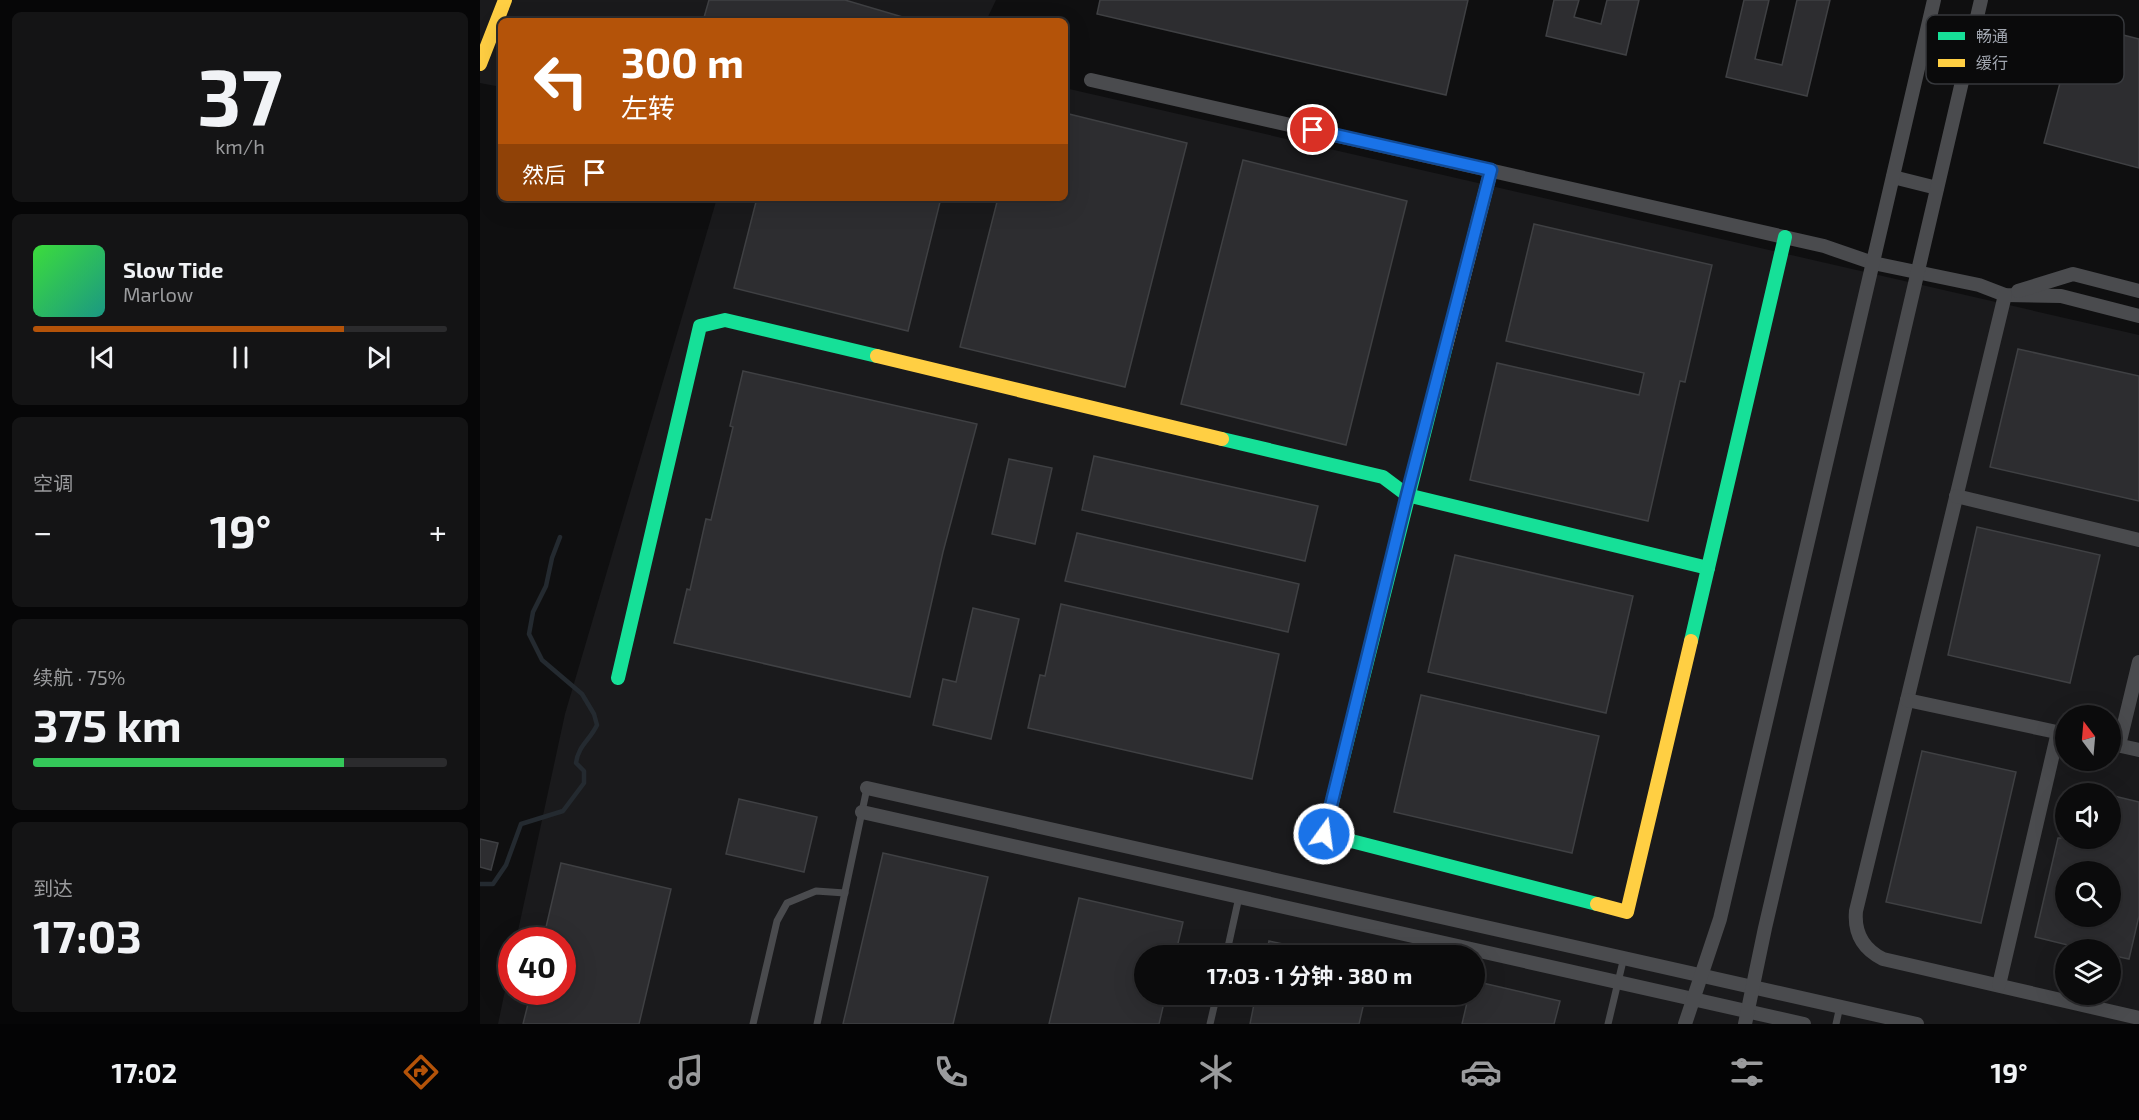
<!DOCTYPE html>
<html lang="zh">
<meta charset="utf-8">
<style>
body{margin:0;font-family:"Exo 2","Noto Sans SC",sans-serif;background:#141415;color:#f1f3f6;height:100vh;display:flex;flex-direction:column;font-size:22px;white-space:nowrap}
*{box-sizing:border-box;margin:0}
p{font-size:20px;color:#9a9b9d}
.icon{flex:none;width:33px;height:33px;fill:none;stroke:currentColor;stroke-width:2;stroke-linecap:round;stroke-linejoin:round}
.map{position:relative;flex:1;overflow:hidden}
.panel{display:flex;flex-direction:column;gap:12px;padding:12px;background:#060607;width:480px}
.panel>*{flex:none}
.hud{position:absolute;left:18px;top:18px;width:570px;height:183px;border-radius:9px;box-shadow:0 6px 24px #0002,0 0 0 2px #2b2b2d;background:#b45309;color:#fff;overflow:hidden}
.needle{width:39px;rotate:344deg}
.controls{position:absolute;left:1575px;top:705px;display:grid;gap:12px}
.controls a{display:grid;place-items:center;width:66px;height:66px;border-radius:50%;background:#0b0b0c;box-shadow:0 6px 24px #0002,0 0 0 2px #2b2b2d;font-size:30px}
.speed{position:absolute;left:18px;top:927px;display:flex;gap:12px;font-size:30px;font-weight:700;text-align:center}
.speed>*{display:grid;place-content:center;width:78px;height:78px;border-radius:50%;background:#0b0b0c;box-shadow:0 6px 24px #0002,0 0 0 2px #2b2b2d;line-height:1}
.speed .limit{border:9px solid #d22;background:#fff;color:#111}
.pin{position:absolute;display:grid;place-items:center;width:51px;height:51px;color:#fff;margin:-26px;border:3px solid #fff;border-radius:50%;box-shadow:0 2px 6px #0007}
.me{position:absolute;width:66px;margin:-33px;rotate:14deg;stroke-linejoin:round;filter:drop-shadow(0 0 4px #0008)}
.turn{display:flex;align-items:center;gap:21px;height:126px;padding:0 24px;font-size:27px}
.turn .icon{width:78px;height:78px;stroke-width:2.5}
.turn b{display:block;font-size:42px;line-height:51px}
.then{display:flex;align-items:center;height:57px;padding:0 24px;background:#0003;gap:12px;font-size:22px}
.big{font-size:45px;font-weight:700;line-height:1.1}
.panel .tile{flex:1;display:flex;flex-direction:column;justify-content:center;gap:9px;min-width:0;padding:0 21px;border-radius:9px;background:#141415}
.panel .dial{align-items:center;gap:0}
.dial b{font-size:78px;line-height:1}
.song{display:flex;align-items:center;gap:18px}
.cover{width:72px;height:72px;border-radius:9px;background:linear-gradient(135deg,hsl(120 70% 55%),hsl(170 70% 35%))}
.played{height:6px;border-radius:3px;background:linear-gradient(90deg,#b45309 75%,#2b2b2d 75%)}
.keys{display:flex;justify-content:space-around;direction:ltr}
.heat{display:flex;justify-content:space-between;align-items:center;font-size:33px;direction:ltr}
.charge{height:9px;border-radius:4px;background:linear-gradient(90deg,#34c759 75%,#2b2b2d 0)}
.trip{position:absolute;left:654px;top:945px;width:351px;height:60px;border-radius:30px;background:#0b0b0c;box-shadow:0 6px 24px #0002,0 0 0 2px #2b2b2d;font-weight:700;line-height:60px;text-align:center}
.dock{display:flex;height:96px;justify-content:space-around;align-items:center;background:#040405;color:#9a9b9d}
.dock .icon{width:42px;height:42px}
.dock .active{color:#b45309}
.dock b{font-size:27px;color:#f1f3f6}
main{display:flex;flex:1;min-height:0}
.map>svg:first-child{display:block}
.built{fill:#1a1a1c;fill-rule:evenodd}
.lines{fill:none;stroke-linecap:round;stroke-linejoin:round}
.stream{stroke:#242a30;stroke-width:4.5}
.building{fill:#2d2d30;stroke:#3f4043;stroke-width:1.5;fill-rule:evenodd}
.lane{stroke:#4a4b4e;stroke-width:7}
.street{stroke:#4a4b4e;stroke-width:14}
.fast{stroke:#16e098;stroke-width:14}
.slow{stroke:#ffcf43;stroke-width:14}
.route-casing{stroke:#114b97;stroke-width:15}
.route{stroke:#1a73e8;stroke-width:10}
.key{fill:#0a0a0b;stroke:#37393d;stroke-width:1.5}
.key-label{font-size:16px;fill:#a1a6b0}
</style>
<main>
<section class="panel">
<div class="tile dial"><b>37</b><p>km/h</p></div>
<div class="tile">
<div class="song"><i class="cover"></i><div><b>Slow Tide</b><p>Marlow</p></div></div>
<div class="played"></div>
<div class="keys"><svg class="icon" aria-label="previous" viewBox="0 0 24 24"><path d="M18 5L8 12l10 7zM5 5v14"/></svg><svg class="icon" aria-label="pause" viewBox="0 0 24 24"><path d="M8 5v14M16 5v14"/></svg><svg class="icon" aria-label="next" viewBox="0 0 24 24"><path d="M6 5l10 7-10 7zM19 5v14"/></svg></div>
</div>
<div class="tile"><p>空调</p>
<div class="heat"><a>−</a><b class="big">19°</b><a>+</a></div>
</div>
<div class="tile"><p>续航 · 75%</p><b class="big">375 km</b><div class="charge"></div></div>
<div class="tile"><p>到达</p><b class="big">17:03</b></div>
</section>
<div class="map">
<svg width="1659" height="1024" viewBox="0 0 1659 1024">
<rect width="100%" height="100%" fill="#0f0f10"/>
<g class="built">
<path d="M 0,0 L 516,0 L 506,21 L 21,21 L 21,87 L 0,83 Z"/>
<path d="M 585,88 L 1659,335 L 1659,1024 L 18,1024 L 31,962 L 32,992 L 82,992 L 82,940 L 36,940 L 85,714 L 237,198 L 585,198 ZM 1586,716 L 1630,716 L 1630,760 L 1586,760 ZM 1586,794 L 1630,794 L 1630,838 L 1586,838 ZM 1586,872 L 1630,872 L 1630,916 L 1586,916 ZM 1586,950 L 1630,950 L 1630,994 L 1586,994 ZM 664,956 L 994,956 L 994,994 L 664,994 Z"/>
</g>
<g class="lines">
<path class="stream" d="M 0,884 L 13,884 L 26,865 L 41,824 L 83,811 L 104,783 L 104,771 L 96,763 C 98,746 110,740 117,725 L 114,714 L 102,694 L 62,660 L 49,634 L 53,612 L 66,586 L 72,558 L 80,537"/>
</g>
<g class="building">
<path d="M 229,0 L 365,0 L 426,18 L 425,21 L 223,21 Z"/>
<path d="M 620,0 L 988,0 L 966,95 L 617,14 Z"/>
<path d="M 1074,0 L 1099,0 L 1094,17 L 1121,24 L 1127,0 L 1159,0 L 1146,55 L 1066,36 Z"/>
<path d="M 1264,0 L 1289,0 L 1275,59 L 1302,65 L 1317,0 L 1350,0 L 1327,96 L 1246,77 Z"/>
<path d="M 1596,23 L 1659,39 L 1659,168 L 1564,143 Z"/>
<path d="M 585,113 L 707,143 L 645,387 L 480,347 L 518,198 L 585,198 Z"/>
<path d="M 763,160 L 927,201 L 866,445 L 701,404 Z"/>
<path d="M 277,198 L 461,198 L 428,331 L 254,288 Z"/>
<path d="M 1054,224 L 1232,265 L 1205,382 L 1200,381 L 1168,521 L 990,480 L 1017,363 L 1159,395 L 1164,373 L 1026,341 Z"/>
<path d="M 1538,349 L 1659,376 L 1659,501 L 1510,467 Z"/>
<path d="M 263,371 L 497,424 L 463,552 L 430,697 L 194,643 L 207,589 L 210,590 L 226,519 L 231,520 L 253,427 L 250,426 Z"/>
<path d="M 614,456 L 838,506 L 825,561 L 602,510 Z"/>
<path d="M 529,459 L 572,468 L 555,544 L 512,534 Z"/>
<path d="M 1497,527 L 1620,555 L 1590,683 L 1468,655 Z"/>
<path d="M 597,533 L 819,584 L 808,632 L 585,581 Z"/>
<path d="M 975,555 L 1153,596 L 1126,713 L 948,672 Z"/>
<path d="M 581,604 L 799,654 L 772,779 L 548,728 L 560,675 L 565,676 Z"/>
<path d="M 493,608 L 539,619 L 511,739 L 453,725 L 463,679 L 476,682 Z"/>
<path d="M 941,695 L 1119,736 L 1092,853 L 914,812 Z"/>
<path d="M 1442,751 L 1536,772 L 1501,923 L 1406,902 Z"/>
<path d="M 1630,795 L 1659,802 L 1659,916 L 1649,959 L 1630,955 L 1630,950 L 1608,950 L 1555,937 L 1578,838 L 1630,838 ZM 1586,872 L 1630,872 L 1630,916 L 1586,916 Z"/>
<path d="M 259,799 L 337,817 L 324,872 L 246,854 Z"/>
<path d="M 0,839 L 18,843 L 11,870 L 0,867 Z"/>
<path d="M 403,853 L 508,877 L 473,1024 L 363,1024 Z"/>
<path d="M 81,863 L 191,889 L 159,1024 L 43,1024 L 51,992 L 82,992 L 82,940 L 63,940 Z"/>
<path d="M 599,898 L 703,922 L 695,956 L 664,956 L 664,994 L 686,994 L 679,1024 L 569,1024 Z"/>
<path d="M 789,941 L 832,950 L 831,956 L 786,956 Z"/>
<path d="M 994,981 L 1080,1001 L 1074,1024 L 982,1024 L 989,994 L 994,994 Z"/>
<path d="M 776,994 L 886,994 L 879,1024 L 770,1024 Z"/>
</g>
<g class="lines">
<g class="lane">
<path d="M 746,956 L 759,897"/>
<path d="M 273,1024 L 297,921 L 307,903 L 336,891 L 365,893"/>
<path d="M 337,1024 L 387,788"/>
<path d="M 730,1024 L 737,994"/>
<path d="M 1128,1024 L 1144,957"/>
<path d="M 1356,1024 L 1360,1006"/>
</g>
<g class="street">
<path d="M 611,80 L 1344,246 L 1393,263 L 1499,285 L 1525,295 L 1581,296 L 1659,316"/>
<path d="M 1413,177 L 1457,188"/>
<path d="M 1538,291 L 1593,274 L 1659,291"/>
<path d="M 1525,295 L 1376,911 C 1374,933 1383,949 1403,959 L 1659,1018"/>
<path d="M 1476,496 L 1659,540"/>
<path d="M 1427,700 L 1586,734"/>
<path d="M 1632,744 L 1659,750"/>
<path d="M 1639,745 L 1659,662"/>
<path d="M 387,788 L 1437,1024"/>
<path d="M 382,812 L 1324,1024"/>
<path d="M 1519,985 L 1578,732"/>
<path d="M 1205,1024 L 1240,919 L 1454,0"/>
<path d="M 1265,1024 L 1285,928 L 1501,0"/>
</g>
<g class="fast">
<path d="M 966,346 L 844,834 L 1117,904"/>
<path d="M 742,439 L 903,477 L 927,495 L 1228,568"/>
<path d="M 1211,641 L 1305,237"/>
<path d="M 138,678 L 220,326 L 245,320 L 397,356"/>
</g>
<g class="slow">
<path d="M 0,64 L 25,0"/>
<path d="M 966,346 L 1011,170"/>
<path d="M 397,356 L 742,439"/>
<path d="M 1117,904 L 1147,912 L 1211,641"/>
</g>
</g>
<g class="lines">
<defs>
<path id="route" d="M 833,130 L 1011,170 L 927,495 L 844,834"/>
</defs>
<use href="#route" class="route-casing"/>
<use href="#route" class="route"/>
</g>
<rect x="1446" y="15" width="198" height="69" rx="9" class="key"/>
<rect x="1458" y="32" width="27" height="8" fill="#16e098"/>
<rect x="1458" y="59" width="27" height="8" fill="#ffcf43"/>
<g class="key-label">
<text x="1496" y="42">畅通</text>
<text x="1496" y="69">缓行</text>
</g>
</svg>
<div class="controls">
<a><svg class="needle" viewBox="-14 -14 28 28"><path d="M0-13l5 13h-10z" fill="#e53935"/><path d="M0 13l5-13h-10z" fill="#9a9b9d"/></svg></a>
<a><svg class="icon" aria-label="sound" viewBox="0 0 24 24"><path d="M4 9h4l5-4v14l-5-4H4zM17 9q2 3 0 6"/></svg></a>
<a><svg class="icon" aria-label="search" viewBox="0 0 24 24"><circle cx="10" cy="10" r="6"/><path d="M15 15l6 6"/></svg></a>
<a><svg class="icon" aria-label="layers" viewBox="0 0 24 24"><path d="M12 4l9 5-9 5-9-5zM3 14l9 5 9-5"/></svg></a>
</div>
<div class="speed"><div class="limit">40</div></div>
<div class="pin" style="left:833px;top:130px;background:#d93025"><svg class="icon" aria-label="arrive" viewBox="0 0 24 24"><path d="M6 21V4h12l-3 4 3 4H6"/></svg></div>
<svg class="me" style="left:844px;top:834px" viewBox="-20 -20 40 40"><circle r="17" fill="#1a73e8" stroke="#fff" stroke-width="3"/><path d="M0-11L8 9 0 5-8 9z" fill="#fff"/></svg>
<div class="trip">17:03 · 1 分钟 · 380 m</div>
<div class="hud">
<div class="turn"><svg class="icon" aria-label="left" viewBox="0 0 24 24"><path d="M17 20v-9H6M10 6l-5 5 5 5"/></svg><div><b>300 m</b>左转</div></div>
<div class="then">然后<svg class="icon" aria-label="arrive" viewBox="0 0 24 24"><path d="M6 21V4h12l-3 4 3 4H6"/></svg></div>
</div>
</div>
</main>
<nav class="dock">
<b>17:02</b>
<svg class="icon active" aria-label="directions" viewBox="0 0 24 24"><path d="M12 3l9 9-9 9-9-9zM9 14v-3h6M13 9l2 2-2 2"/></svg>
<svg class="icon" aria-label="music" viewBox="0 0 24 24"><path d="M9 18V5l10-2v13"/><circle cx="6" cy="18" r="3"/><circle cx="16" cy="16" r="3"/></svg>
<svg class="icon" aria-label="phone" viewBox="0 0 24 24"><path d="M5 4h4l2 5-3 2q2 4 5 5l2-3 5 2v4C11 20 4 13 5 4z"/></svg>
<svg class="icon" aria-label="climate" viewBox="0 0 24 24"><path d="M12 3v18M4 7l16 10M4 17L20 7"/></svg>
<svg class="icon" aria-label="car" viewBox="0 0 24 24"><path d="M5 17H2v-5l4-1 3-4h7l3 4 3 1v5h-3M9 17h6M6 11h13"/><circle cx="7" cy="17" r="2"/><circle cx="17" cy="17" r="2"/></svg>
<svg class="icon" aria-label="filters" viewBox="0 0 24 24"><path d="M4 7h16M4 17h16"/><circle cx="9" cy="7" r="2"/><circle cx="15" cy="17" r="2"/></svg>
<b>19°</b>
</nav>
